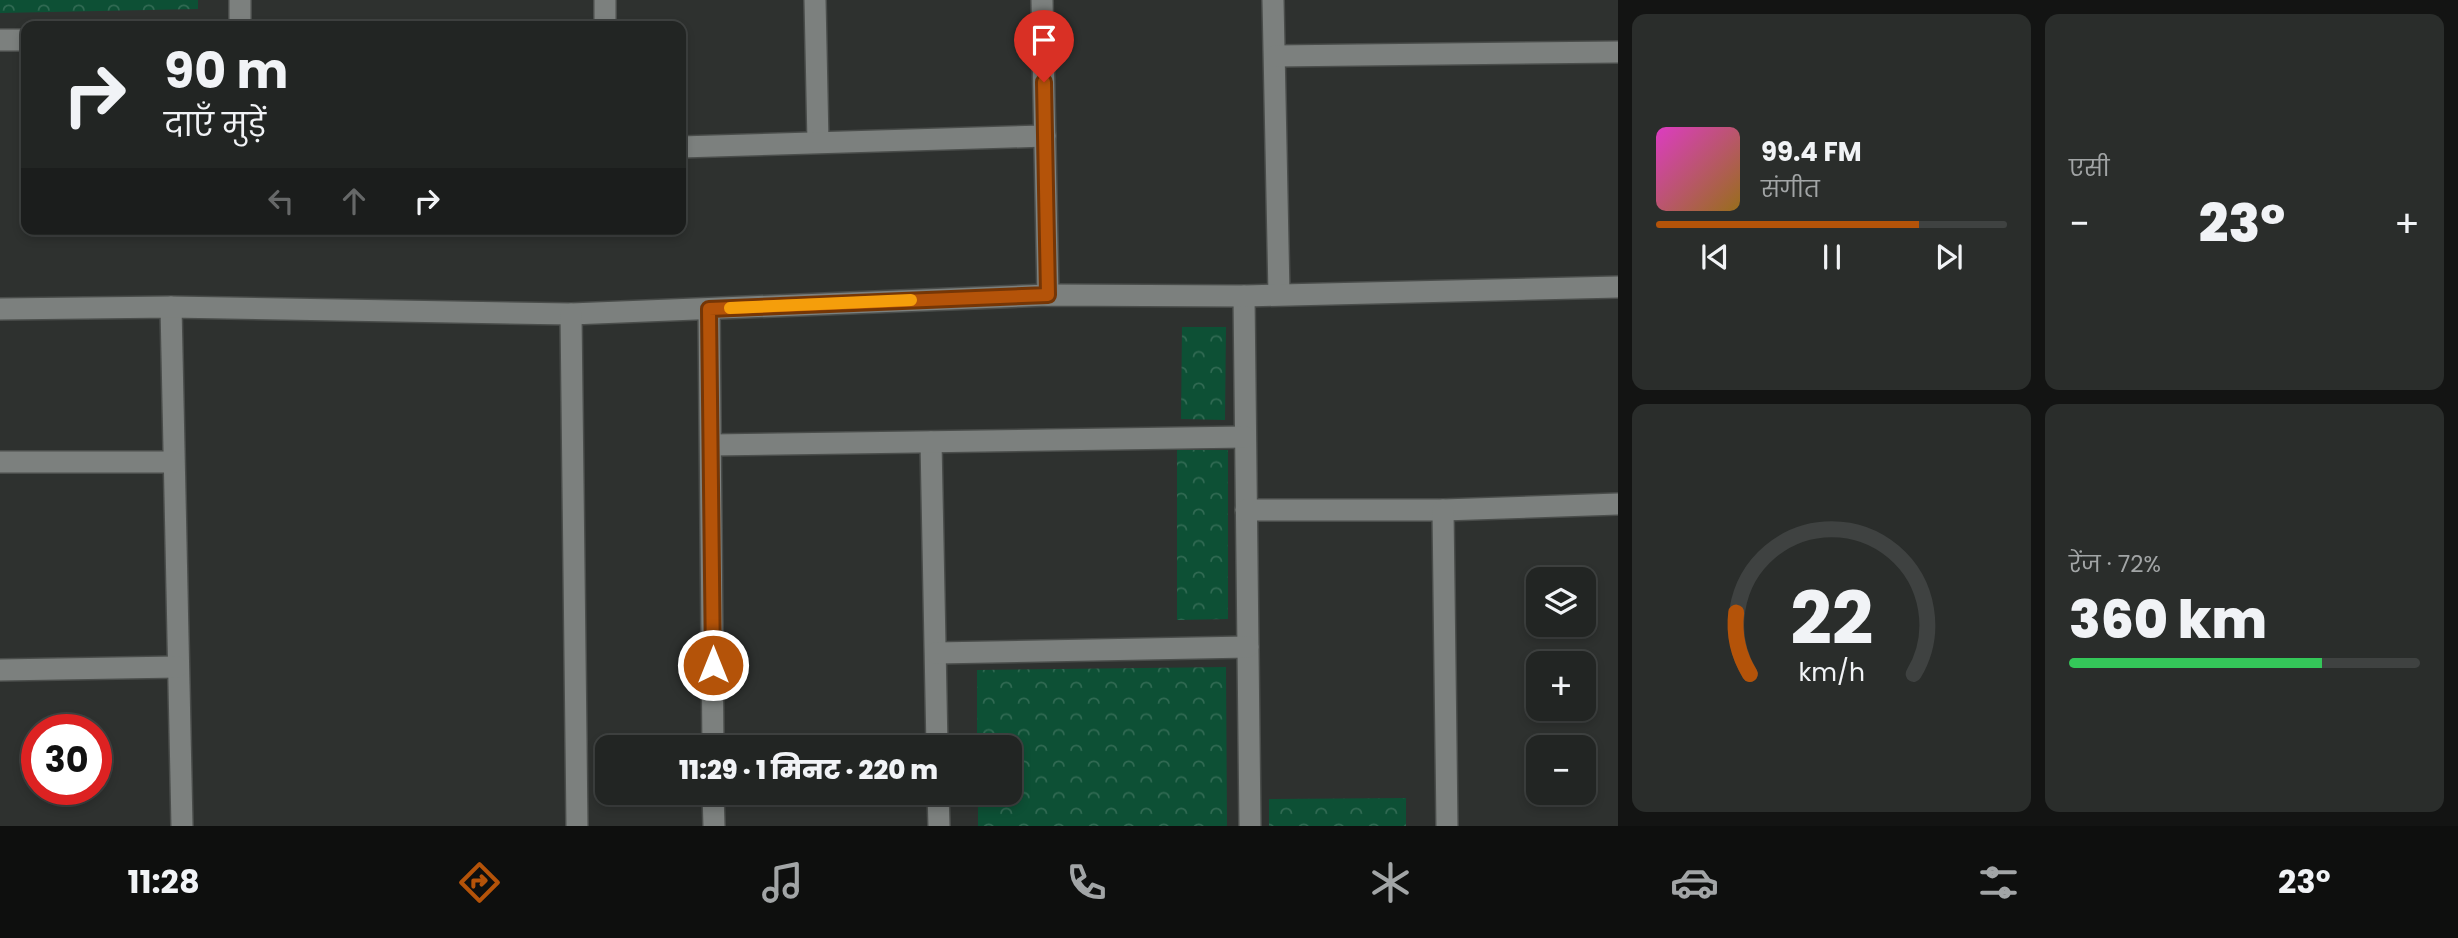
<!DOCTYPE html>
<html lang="hi">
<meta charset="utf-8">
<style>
body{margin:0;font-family:Poppins,"Noto Sans Devanagari",sans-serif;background:#2a2d2b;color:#f1f3f6;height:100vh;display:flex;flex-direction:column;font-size:26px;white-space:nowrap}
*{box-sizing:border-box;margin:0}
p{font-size:23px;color:#a2a5a6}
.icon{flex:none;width:38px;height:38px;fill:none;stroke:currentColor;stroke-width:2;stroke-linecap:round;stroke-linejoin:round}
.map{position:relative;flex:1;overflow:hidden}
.panel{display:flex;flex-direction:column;gap:14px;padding:14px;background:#131413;width:840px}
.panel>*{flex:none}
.banner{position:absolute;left:21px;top:21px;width:665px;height:214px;border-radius:14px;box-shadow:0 4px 10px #0003,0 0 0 2px #3f4241;background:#222523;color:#f1f3f6;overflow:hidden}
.controls{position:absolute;left:1526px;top:567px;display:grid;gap:14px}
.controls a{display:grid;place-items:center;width:70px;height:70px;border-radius:14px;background:#222523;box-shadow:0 4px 10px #0003,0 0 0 2px #3f4241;font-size:35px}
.speed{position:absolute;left:21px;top:714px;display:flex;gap:14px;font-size:35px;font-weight:700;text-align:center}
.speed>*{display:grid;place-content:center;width:91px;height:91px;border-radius:50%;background:#222523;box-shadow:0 4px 10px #0003,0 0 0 2px #3f4241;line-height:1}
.speed .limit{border:10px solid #d22;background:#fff;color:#111}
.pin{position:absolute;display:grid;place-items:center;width:60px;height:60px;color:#fff;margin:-72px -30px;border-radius:50% 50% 50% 0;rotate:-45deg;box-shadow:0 0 7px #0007}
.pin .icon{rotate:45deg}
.me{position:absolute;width:77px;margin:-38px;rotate:0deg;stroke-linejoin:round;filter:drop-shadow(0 0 5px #0008)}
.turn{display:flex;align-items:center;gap:24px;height:147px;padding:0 28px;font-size:32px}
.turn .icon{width:91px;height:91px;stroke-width:2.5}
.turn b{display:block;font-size:49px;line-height:60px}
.lanes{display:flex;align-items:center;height:66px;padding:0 28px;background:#0003;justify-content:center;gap:35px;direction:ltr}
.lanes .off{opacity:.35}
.big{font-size:52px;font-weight:800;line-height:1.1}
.panel .tile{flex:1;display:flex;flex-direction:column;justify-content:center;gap:10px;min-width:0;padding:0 24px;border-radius:14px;background:#2a2d2b}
.panel .dial{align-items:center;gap:0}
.dial svg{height:182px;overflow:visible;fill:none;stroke:#3f4241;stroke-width:7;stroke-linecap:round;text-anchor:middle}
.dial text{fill:#f1f3f6;stroke:none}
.song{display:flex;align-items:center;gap:21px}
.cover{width:84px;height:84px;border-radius:10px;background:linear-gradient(135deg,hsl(310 70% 55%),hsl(40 70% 35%))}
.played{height:7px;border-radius:4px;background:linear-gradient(90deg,#b45309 75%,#3f4241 75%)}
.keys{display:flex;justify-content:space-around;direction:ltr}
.heat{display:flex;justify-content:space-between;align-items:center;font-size:38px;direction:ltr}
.charge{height:10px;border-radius:5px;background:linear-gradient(90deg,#34c759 72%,#3f4241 0)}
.panel .tiles{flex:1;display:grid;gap:14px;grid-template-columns:repeat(2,1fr)}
.trip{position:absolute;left:595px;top:735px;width:427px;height:70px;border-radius:14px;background:#222523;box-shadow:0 4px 10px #0003,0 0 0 2px #3f4241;font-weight:800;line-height:70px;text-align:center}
.menu{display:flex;height:112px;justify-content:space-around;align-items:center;background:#0e0f0e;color:#a2a5a6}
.menu .icon{width:49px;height:49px}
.menu .active{color:#b45309}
.menu b{font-size:32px;color:#f1f3f6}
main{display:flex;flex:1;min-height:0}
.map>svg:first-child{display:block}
.park{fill:url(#park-crowns)}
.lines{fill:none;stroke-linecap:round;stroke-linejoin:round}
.street-casing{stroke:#4a4d4b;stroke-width:24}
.street{stroke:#7c807e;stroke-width:21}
.route-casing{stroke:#753606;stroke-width:18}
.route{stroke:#b45309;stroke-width:12}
.slow{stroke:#f59e0b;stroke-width:12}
</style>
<main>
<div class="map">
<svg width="1618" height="826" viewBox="0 0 1618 826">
<defs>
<pattern id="park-crowns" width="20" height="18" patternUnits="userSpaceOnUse" patternTransform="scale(1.75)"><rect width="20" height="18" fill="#0d5035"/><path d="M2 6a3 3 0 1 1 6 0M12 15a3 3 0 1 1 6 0" fill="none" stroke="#316a53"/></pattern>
</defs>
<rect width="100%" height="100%" fill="#2e312f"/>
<g class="park">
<path d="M 0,0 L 198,0 L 198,9 L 0,13 Z"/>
<path d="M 1182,327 L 1226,327 L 1225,420 L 1181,419 Z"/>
<path d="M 1177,450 L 1228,450 L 1228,619 L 1177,620 Z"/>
<path d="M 1226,667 L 1227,826 L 978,826 L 978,793 L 1010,793 L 1010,747 L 977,747 L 977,670 Z"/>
<path d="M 1406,798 L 1406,826 L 1269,826 L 1269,799 Z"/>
</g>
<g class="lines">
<defs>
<g id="street">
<path d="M 240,0 L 240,26"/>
<path d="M 605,0 L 605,26"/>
<path d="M 815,0 L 818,142"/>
<path d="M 1042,0 L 1048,295"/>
<path d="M 1273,0 L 1279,294"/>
<path d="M 0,40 L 26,40"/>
<path d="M 1275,56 L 1618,52"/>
<path d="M 681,147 L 1045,136"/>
<path d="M 1244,296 L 1250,826"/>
<path d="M 171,307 L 182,826"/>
<path d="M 0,309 L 171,307 L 571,314 L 1048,295 L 1244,296 L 1618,287"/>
<path d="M 709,309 L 713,747"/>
<path d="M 571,314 L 577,826"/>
<path d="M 931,442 L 937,747"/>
<path d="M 711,445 L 1245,437"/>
<path d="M 0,462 L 173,462"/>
<path d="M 1246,510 L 1443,510 L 1618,504"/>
<path d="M 1443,510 L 1447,826"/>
<path d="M 936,653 L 1248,647"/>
<path d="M 0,670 L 177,667"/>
<path d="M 713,793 L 714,826"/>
<path d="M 938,793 L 939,826"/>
</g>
</defs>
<use href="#street" class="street-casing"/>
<use href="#street" class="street"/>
</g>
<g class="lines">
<defs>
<path id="route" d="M 713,665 L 709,309 L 1048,295 L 1044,82"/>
</defs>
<use href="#route" class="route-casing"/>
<use href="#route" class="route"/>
<path class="slow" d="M 730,308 L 911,300"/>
</g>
</svg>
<div class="controls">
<a><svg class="icon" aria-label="layers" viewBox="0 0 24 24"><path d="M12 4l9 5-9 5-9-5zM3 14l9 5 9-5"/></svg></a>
<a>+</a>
<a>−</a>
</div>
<div class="speed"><div class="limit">30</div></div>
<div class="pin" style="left:1044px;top:82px;background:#d93025"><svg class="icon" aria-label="arrive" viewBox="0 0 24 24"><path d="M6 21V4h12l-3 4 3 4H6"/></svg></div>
<svg class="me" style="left:713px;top:665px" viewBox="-20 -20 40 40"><circle r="17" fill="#b45309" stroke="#fff" stroke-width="3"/><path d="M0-11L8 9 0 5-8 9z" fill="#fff"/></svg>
<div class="trip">11:29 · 1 मिनट · 220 m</div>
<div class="banner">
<div class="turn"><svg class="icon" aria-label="right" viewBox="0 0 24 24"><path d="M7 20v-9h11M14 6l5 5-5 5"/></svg><div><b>90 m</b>दाएँ मुड़ें</div></div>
<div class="lanes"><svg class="icon off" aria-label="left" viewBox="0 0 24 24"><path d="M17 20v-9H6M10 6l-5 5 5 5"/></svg><svg class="icon off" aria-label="ahead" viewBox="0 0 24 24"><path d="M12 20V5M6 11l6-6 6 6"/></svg><svg class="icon" aria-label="right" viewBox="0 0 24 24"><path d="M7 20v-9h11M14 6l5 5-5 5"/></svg></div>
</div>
</div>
<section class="panel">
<div class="tiles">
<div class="tile">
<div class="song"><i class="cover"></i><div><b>99.4 FM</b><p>संगीत</p></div></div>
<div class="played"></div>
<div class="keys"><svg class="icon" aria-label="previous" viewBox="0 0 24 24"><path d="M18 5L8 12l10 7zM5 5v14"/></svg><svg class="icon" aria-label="pause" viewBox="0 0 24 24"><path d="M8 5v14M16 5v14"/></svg><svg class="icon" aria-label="next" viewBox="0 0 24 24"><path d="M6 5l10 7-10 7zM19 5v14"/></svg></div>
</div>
<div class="tile"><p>एसी</p>
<div class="heat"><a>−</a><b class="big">23°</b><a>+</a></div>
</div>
<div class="tile dial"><svg viewBox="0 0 100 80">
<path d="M14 69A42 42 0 1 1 86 69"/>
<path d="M14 69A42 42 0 0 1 8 42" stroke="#b45309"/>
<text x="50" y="56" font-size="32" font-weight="700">22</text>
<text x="50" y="72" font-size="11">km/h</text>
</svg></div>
<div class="tile"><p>रेंज · 72%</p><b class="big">360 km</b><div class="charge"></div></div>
</div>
</section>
</main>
<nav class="menu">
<b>11:28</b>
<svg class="icon active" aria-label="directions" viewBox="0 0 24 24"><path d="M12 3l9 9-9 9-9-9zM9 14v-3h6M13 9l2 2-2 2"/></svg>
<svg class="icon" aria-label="music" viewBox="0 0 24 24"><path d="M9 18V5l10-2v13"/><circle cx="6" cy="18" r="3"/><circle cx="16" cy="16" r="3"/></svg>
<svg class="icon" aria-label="phone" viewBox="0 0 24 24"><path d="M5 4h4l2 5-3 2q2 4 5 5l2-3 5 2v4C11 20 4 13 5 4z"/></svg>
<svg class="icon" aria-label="climate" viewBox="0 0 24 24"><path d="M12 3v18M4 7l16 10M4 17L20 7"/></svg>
<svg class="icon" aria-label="car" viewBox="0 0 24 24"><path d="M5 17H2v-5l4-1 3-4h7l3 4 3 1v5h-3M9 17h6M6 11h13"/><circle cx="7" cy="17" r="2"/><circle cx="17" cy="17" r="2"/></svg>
<svg class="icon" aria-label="filters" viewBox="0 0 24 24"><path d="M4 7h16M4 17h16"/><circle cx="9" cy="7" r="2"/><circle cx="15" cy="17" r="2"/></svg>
<b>23°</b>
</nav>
